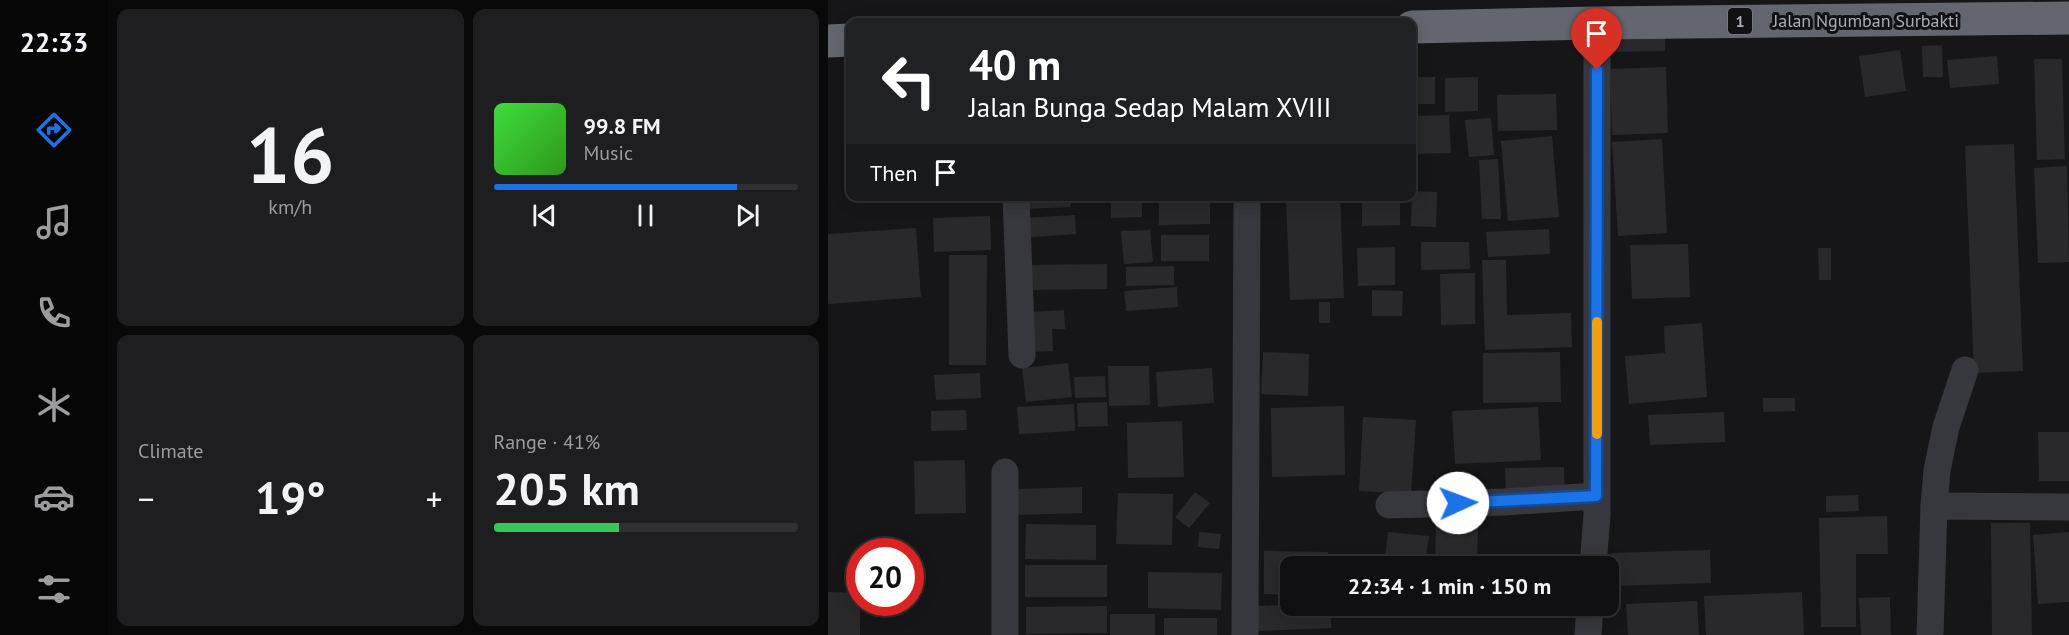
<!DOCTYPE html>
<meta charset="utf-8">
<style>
body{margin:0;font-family:"PT Sans",sans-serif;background:#1e1e20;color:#f1f3f6;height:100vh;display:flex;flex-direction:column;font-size:22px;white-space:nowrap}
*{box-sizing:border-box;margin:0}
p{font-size:20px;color:#9c9d9f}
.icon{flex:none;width:33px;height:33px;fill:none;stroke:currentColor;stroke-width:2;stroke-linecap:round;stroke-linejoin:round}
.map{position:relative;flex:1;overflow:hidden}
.panel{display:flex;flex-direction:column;gap:9px;padding:9px;background:#09090a;width:720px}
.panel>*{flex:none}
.hud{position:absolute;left:18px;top:18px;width:570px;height:183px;border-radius:12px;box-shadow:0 3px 15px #0003,0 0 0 2px #303032;background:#202124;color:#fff;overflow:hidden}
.speed{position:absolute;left:18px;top:538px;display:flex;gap:12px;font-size:30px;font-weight:700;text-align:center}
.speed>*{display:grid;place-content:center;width:78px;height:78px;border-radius:50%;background:#101012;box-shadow:0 3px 15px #0003,0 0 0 2px #303032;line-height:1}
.speed .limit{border:9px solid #d22;background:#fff;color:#111}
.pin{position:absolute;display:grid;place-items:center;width:51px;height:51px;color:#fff;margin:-62px -26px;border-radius:50% 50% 50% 0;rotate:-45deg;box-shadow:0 0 6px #0007}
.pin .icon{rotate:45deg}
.me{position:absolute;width:66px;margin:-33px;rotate:88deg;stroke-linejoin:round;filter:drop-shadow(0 0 4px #0008)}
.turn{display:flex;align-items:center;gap:21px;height:126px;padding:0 24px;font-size:27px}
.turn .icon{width:78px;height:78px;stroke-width:2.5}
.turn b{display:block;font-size:42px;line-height:51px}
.then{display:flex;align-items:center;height:57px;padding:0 24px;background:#0003;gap:12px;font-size:22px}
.big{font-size:45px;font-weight:700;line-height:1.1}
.panel .card{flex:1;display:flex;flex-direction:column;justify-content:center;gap:9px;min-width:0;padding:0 21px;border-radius:12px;background:#1e1e20}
.panel .dial{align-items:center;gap:0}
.dial b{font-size:78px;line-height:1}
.song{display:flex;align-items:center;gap:18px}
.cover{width:72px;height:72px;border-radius:9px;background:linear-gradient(135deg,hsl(120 70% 55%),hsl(110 70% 35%))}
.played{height:6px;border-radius:3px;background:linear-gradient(90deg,#1a73e8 80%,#303032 80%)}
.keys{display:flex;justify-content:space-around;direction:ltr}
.heat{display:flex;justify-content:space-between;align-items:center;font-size:33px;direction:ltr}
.charge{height:9px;border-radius:4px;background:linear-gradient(90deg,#34c759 41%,#303032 0)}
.panel .tiles{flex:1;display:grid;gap:9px;grid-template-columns:repeat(2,1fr)}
.trip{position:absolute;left:452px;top:556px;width:339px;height:60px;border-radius:12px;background:#101012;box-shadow:0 3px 15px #0003,0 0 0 2px #303032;font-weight:700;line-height:60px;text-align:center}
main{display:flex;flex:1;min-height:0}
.menu{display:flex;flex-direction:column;width:108px;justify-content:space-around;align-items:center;background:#060607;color:#9c9d9f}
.menu .icon{width:42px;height:42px}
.menu .on{color:#1a73e8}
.menu b{font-size:27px;color:#f1f3f6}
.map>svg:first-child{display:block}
.building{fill:#29292c}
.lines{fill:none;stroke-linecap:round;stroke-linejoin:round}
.minor{stroke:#37383d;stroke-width:27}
.highway{stroke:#63666e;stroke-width:33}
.route-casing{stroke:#114b97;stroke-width:15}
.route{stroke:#1a73e8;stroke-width:10}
.slow{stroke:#f59e0b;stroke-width:10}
.labels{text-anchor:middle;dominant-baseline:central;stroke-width:6;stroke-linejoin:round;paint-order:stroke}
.shield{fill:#111113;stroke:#7b7e86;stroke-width:1.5}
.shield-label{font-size:16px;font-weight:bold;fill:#a8adb8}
.street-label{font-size:18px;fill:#a8adb8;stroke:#111113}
</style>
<main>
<nav class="menu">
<b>22:33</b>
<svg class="icon on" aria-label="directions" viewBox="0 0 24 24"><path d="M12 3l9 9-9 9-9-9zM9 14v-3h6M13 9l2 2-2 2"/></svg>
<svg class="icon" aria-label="music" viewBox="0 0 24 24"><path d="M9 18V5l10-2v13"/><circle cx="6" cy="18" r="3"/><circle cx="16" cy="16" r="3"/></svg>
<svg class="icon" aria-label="phone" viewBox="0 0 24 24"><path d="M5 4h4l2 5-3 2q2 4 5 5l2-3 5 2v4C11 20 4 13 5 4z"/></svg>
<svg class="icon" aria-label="climate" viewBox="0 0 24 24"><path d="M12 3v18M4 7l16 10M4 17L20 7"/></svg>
<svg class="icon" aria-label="car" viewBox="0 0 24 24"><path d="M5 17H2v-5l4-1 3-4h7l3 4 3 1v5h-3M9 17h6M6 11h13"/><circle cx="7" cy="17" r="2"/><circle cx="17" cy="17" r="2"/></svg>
<svg class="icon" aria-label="filters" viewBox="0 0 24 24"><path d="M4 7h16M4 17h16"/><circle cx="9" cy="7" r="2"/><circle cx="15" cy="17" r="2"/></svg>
</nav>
<section class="panel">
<div class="tiles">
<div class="card dial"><b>16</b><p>km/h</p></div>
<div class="card">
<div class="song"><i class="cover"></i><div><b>99.8 FM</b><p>Music</p></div></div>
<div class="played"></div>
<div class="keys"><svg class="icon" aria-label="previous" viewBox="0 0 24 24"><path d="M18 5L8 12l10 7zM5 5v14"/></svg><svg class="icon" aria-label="pause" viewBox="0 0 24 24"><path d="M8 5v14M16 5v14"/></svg><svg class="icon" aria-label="next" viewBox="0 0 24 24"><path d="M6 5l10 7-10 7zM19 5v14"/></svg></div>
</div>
<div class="card"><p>Climate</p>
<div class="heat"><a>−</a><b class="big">19°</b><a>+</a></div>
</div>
<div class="card"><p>Range · 41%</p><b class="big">205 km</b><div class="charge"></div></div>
</div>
</section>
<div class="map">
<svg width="1241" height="635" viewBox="0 0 1241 635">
<rect width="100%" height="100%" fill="#161618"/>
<g class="building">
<path d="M 837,37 L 837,51 L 778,52 L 778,38 Z"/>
<path d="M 1114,45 L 1115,77 L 1095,77 L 1094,46 Z"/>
<path d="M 1072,50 L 1078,91 L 1037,97 L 1031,56 Z"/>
<path d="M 1169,56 L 1171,84 L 1122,88 L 1119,60 Z"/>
<path d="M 1206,59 L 1234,59 L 1237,159 L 1209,160 Z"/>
<path d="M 838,67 L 840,133 L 784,135 L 782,69 Z"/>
<rect x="585" y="77" width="22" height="27"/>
<path d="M 650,77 L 650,111 L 617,112 L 617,78 Z"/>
<path d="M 728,94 L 729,130 L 670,131 L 669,95 Z"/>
<path d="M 621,115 L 623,153 L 584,154 L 584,116 Z"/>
<path d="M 663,118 L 666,155 L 641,157 L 637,120 Z"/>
<path d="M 724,136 L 731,217 L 680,221 L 673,141 Z"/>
<path d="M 834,139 L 839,233 L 790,236 L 784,142 Z"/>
<path d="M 1186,144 L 1195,371 L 1146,373 L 1137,146 Z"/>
<path d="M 670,159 L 673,219 L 654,219 L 651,160 Z"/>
<path d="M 1239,166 L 1241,262 L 1210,263 L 1206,168 Z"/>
<path d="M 584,191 L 609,192 L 608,227 L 583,226 Z"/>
<path d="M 197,196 L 242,196 L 243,207 L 197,209 Z"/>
<path d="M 283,196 L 314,196 L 314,217 L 283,218 Z"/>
<path d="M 331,196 L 382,196 L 382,224 L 331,225 Z"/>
<path d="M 458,196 L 512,196 L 516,298 L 462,300 Z"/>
<path d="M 534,197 L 572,197 L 572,225 L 534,226 Z"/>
<path d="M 247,215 L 248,234 L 193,238 L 192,218 Z"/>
<path d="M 162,216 L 163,250 L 106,252 L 105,218 Z"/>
<path d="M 88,228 L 93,297 L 0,304 L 0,234 Z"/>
<path d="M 721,229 L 722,254 L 660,257 L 658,232 Z"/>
<path d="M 322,230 L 325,262 L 296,264 L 293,231 Z"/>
<rect x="333" y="235" width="48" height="26"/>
<path d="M 593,242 L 641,242 L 642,269 L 593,270 Z"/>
<path d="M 860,244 L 862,297 L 804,299 L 802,245 Z"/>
<path d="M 567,247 L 567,285 L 530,286 L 529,248 Z"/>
<path d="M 990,248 L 1003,248 L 1003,280 L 991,280 Z"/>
<path d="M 121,255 L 159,255 L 158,365 L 121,365 Z"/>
<path d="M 654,260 L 678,260 L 679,315 L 743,313 L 744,347 L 657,350 Z"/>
<path d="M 279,264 L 279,289 L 198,290 L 198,265 Z"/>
<path d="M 346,266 L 346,285 L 298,286 L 298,267 Z"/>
<path d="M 647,273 L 647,324 L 613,325 L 612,274 Z"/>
<path d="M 349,287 L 350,307 L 298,311 L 296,291 Z"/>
<path d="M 544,290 L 575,291 L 574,316 L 544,316 Z"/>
<rect x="491" y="302" width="11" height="21"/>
<path d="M 236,310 L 237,329 L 224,329 L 225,351 L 204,352 L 203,312 Z"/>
<path d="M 874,323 L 879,397 L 801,404 L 797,356 L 837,353 L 836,326 Z"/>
<path d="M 435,352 L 481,354 L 480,396 L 433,394 Z"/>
<path d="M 732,352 L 733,402 L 655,403 L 655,353 Z"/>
<path d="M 240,363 L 244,397 L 198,402 L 194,368 Z"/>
<path d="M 280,366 L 321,366 L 322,405 L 281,406 Z"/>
<path d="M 384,368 L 386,403 L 330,407 L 328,372 Z"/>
<path d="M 152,373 L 153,398 L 108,400 L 106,375 Z"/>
<path d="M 277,376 L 278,397 L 247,398 L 246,377 Z"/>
<path d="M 935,398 L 967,398 L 967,411 L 935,412 Z"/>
<path d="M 279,402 L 280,426 L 250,427 L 249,403 Z"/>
<path d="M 246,404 L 247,431 L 191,434 L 189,407 Z"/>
<path d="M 516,406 L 517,475 L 444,477 L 443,408 Z"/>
<path d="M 710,407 L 713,460 L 627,464 L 624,411 Z"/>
<path d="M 138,410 L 139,430 L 103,431 L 103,411 Z"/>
<path d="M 896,412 L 897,442 L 822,445 L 820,415 Z"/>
<path d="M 535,417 L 588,420 L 583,494 L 531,491 Z"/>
<path d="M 354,421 L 356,477 L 300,478 L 299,423 Z"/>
<path d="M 1210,432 L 1241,432 L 1241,481 L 1211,481 Z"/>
<path d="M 137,460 L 138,513 L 87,514 L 86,461 Z"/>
<path d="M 736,467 L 737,495 L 678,497 L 677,468 Z"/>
<path d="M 254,487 L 254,513 L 187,515 L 186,489 Z"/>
<path d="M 367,492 L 382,503 L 361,528 L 347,517 Z"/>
<path d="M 290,493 L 345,494 L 344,545 L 288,544 Z"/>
<path d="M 1030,495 L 1031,511 L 998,512 L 998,496 Z"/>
<path d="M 1059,516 L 1060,554 L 1028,554 L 1028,627 L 993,627 L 991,518 Z"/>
<path d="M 1163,523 L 1202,523 L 1204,635 L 1164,635 Z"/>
<path d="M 198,524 L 268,525 L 268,560 L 197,559 Z"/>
<path d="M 608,524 L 650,525 L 649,567 L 607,566 Z"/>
<path d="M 371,532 L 393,534 L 391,549 L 370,547 Z"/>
<path d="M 560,532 L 601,536 L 597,567 L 556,567 Z"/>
<path d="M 1241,532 L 1241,602 L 1210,604 L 1205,535 Z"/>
<path d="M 882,550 L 883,583 L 783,586 L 783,553 Z"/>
<path d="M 436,551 L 500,552 L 499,567 L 462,567 L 462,595 L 436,594 Z"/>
<rect x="197" y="565" width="82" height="32"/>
<path d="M 320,572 L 394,573 L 393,610 L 320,608 Z"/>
<path d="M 0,592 L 32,593 L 32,635 L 0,635 Z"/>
<path d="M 974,592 L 976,635 L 878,635 L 876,596 Z"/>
<path d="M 1062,597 L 1063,635 L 1033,635 L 1031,598 Z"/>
<path d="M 869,601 L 871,635 L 800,635 L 798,604 Z"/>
<path d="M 462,605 L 503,606 L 503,628 L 429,631 L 428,606 Z"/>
<path d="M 279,606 L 279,633 L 198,634 L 198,607 Z"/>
<rect x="282" y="614" width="45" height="21"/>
<rect x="336" y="618" width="53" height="17"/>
</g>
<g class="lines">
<g class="minor">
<path d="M 188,196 L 194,355"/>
<path d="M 177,472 L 177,635"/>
<path d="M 561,505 L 676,502 L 768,496"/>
<path d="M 1106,506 L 1109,470 L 1118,427 L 1137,370"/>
<path d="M 765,567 L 769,514 L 769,23"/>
<path d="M 417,635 L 419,196"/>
<path d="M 760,635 L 762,606"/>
<path d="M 1102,635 L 1106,506 L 1241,507"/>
</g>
<g class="highway">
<path d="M 584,27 L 769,23 L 1241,18"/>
<path d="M 0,41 L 22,40"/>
</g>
</g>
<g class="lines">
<defs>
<path id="route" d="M 630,503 L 768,496 L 769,70"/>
</defs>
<use href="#route" class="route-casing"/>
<use href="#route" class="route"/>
<path class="slow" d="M 769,434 L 769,322"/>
</g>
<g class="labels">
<rect class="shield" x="900" y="8" width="24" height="26" rx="4.5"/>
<g class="shield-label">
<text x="912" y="21">1</text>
</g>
<g class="street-label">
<text x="1038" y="20">Jalan Ngumban Surbakti</text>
</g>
</g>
</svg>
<div class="speed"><div class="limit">20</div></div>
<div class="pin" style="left:769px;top:70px;background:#d93025"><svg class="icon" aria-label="arrive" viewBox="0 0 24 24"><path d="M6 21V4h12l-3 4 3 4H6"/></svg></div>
<svg class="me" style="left:630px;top:503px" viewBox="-20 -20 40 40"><circle r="19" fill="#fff"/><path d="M0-13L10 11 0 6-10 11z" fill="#1a73e8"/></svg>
<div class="trip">22:34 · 1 min · 150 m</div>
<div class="hud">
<div class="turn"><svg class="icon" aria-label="left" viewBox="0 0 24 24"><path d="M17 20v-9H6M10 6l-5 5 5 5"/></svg><div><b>40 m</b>Jalan Bunga Sedap Malam XVIII</div></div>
<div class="then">Then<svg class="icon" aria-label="arrive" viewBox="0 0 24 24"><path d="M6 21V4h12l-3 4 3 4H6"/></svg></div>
</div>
</div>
</main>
